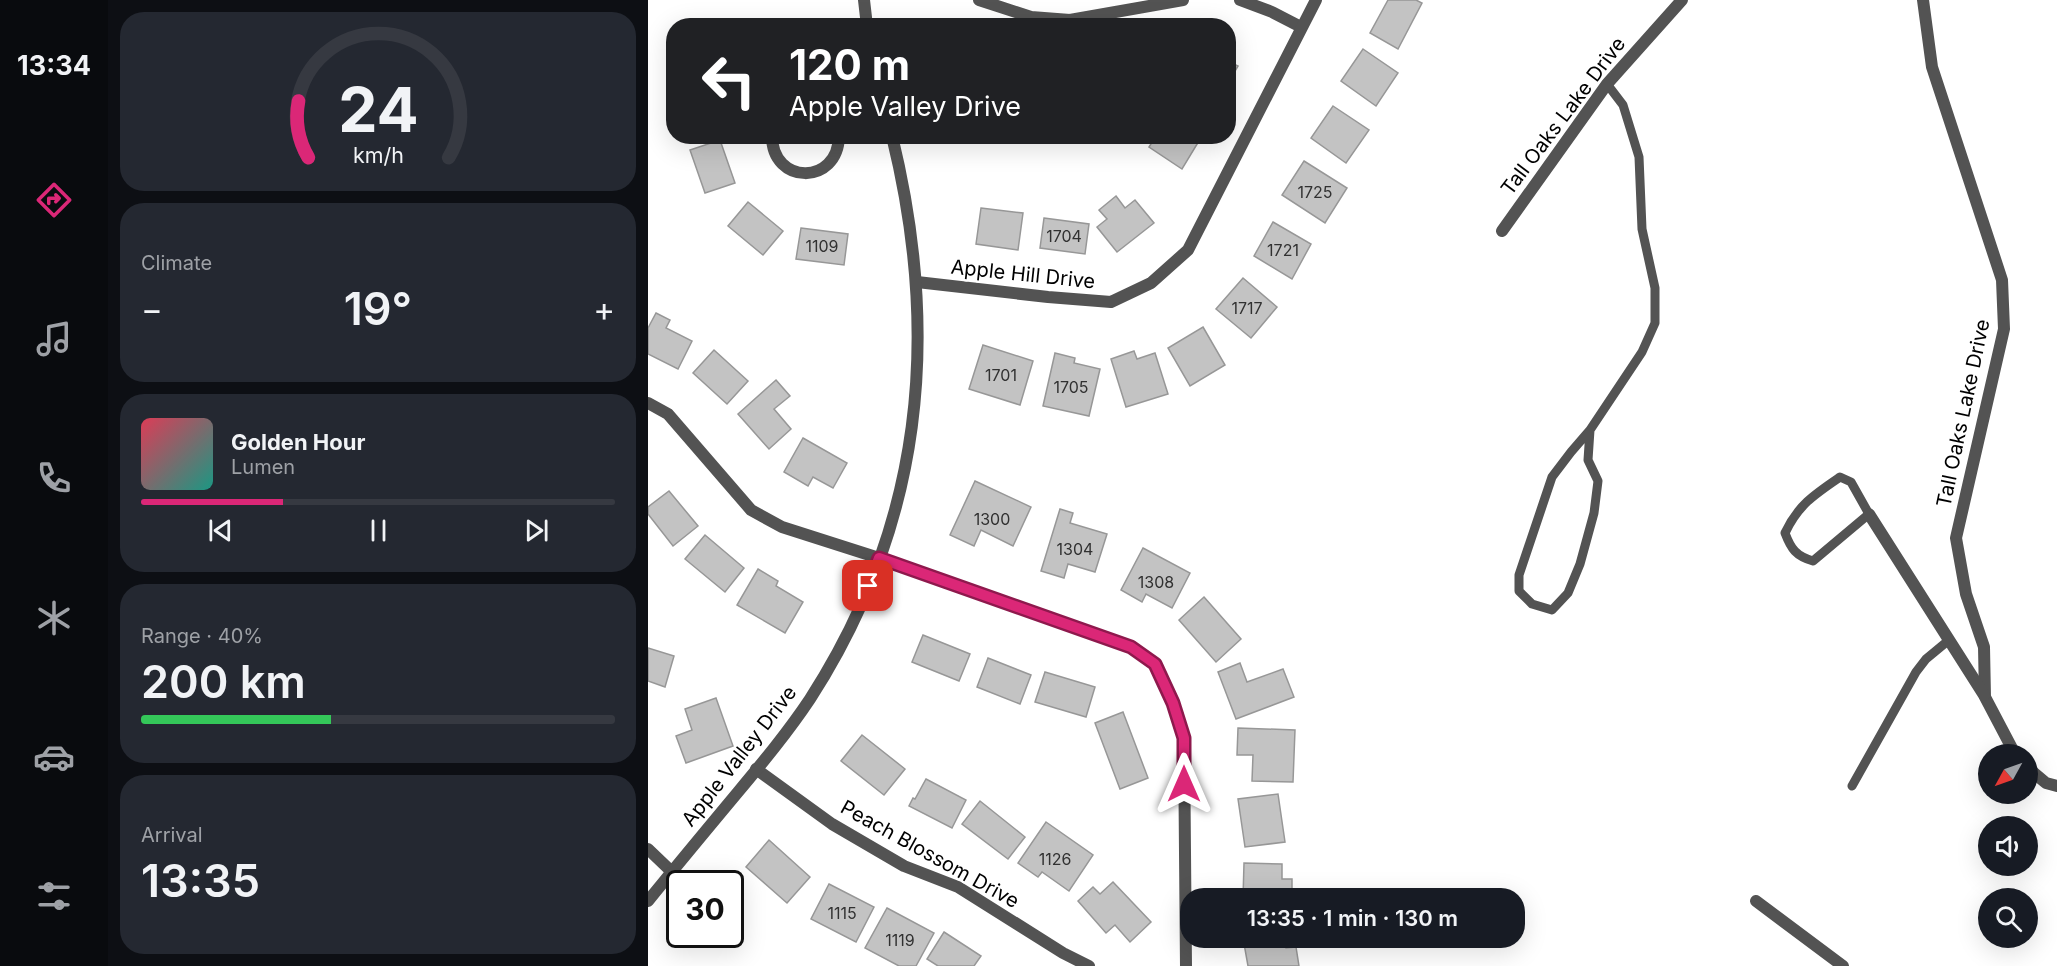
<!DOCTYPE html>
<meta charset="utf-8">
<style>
body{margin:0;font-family:Inter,sans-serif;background:#242831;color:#f1f3f6;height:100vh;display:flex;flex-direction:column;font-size:22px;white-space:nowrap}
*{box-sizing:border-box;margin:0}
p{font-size:20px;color:#9ea1a6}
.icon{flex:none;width:33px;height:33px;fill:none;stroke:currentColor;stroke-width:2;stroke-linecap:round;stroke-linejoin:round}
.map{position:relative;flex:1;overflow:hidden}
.side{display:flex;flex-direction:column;gap:12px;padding:12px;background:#0d0f14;width:540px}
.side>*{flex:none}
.hud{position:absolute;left:18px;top:18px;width:570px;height:126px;border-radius:24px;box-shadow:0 6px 24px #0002;background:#202124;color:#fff;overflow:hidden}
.needle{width:39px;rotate:230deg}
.controls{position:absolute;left:1330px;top:744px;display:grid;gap:12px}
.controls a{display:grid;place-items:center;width:60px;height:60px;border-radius:50%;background:#171b24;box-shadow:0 6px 24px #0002;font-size:30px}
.speed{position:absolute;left:18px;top:870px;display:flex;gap:12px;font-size:30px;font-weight:700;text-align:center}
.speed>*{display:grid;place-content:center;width:78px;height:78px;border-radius:50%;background:#171b24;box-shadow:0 6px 24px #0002;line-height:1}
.speed .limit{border:3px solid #111;border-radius:9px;background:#fff;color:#111}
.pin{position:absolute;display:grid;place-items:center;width:51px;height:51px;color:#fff;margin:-26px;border-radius:12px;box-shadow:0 3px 9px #0006}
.me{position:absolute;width:66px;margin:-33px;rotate:0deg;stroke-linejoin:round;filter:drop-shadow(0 0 4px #0008)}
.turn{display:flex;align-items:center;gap:21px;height:126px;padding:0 24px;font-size:27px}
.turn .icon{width:78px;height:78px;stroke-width:2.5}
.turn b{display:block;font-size:42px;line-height:51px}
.big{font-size:45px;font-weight:600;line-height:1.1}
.side .widget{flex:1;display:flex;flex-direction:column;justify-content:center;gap:9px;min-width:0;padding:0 21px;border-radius:24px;background:#242831}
.side .dial{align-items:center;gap:0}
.dial svg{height:156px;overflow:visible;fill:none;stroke:#363941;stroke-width:7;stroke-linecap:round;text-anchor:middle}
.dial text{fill:#f1f3f6;stroke:none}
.song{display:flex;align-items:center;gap:18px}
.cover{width:72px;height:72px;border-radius:9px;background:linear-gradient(135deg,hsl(350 70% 55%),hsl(170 70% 35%))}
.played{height:6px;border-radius:3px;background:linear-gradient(90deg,#db2777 30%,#363941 30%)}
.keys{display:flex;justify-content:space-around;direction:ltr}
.heat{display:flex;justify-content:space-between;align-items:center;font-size:33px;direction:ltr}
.charge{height:9px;border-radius:4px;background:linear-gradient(90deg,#34c759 40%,#363941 0)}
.trip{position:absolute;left:532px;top:888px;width:345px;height:60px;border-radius:24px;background:#171b24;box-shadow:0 6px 24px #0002;font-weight:600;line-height:60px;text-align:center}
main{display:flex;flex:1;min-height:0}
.tab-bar{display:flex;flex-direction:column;width:108px;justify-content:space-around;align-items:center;background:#090b0e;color:#9ea1a6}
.tab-bar .icon{width:42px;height:42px}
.tab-bar .active{color:#db2777}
.tab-bar b{font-size:27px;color:#f1f3f6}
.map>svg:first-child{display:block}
.building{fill:#c3c3c3;stroke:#979797;stroke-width:1.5}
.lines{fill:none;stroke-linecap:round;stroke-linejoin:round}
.lane{stroke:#535353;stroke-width:9}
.street{stroke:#535353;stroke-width:12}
.route-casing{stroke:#8e194d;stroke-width:15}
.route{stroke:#db2777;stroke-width:10}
.labels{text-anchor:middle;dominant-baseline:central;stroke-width:4.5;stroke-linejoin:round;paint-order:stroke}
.number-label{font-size:16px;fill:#313131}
.street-label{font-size:20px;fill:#000;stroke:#fff}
</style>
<main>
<nav class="tab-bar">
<b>13:34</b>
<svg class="icon active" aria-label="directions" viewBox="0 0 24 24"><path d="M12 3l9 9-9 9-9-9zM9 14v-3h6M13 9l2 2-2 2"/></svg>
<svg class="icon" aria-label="music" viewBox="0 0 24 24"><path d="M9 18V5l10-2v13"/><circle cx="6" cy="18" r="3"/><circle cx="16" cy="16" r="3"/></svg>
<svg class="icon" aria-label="phone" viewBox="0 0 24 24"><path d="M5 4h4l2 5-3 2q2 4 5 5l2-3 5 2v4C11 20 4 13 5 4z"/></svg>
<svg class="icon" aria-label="climate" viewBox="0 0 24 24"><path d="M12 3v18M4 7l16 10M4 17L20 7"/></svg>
<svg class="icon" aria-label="car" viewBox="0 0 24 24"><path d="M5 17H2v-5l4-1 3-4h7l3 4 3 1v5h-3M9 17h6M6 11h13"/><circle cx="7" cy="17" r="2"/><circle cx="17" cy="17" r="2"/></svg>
<svg class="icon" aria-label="filters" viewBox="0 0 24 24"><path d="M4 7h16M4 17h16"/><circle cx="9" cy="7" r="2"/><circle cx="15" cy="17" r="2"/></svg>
</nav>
<section class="side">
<div class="widget dial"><svg viewBox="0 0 100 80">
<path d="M14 69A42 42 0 1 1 86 69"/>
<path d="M14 69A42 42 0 0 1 9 40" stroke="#db2777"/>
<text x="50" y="56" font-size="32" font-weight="700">24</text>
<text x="50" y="72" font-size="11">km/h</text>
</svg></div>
<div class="widget"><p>Climate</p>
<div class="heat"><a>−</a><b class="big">19°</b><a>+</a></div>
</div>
<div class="widget">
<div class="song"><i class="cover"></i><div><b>Golden Hour</b><p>Lumen</p></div></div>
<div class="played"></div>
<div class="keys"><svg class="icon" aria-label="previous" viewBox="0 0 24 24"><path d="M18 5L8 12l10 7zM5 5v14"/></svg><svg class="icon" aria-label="pause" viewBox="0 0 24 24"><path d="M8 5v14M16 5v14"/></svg><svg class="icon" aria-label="next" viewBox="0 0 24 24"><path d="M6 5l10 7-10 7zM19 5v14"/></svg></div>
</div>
<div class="widget"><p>Range · 40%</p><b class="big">200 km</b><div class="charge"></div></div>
<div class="widget"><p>Arrival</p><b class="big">13:35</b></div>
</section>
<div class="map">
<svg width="1409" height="966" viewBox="0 0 1409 966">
<rect width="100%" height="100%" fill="#fff"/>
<g class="building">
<path d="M 740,0 L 768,0 L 774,3 L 750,49 L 722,33 Z"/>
<path d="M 715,49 L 750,73 L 728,106 L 693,81 Z"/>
<path d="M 580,61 L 590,66 L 580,83 Z"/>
<path d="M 685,106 L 721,130 L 698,163 L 663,138 Z"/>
<path d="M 508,136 L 554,136 L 534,169 L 501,147 Z"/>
<path d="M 72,140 L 87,183 L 57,193 L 42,150 Z"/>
<path d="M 656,161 L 699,188 L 677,223 L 634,195 Z"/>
<path d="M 468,196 L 477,208 L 487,200 L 506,223 L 469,252 L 449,227 L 459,219 L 451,210 Z"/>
<path d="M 100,202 L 135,231 L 115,255 L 80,226 Z"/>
<path d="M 333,208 L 375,213 L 370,250 L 328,244 Z"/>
<path d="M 396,218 L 441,224 L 437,254 L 392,248 Z"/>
<path d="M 625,222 L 663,244 L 644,279 L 606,256 Z"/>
<path d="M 153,228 L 200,234 L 196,265 L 148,259 Z"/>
<path d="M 595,278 L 629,307 L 603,338 L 568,309 Z"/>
<path d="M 8,313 L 22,320 L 18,328 L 44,341 L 30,369 L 0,354 L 0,328 Z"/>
<path d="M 555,327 L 577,365 L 542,386 L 520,348 Z"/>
<path d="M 335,345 L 385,361 L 372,405 L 321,389 Z"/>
<path d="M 66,350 L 100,381 L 79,404 L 45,373 Z"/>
<path d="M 486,351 L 489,359 L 507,353 L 520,394 L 478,407 L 463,359 Z"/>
<path d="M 407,353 L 427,358 L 426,363 L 452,369 L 441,416 L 395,406 Z"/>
<path d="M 128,380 L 142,396 L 126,409 L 143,429 L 121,449 L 90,414 Z"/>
<path d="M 155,438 L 199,463 L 185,488 L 165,477 L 160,486 L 136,472 Z"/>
<path d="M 327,481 L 383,507 L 365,546 L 333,530 L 326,546 L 302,535 Z"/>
<path d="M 21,491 L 50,526 L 25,546 L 0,514 L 0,507 Z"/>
<path d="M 412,509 L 425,513 L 422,523 L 459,534 L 447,572 L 420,564 L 416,578 L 393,571 Z"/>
<path d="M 57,535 L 96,568 L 77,592 L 37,559 Z"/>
<path d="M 495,548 L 542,573 L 524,608 L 498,594 L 494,602 L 473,590 Z"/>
<path d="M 110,569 L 130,581 L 128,586 L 155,602 L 137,633 L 89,605 Z"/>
<path d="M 556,597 L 593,639 L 568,662 L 531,620 Z"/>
<path d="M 275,635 L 322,654 L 311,681 L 264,662 Z"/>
<path d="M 0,648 L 26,656 L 17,687 L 0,681 Z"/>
<path d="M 340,658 L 383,675 L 372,704 L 329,687 Z"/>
<path d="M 592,663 L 599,682 L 635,669 L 646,697 L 588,719 L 570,672 Z"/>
<path d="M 397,672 L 447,687 L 438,717 L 387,702 Z"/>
<path d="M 68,698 L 85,746 L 38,763 L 28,736 L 44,730 L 37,709 Z"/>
<path d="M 475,712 L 500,778 L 472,789 L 447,723 Z"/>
<path d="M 590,728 L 647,730 L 645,782 L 604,781 L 605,755 L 589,755 Z"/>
<path d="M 214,735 L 257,769 L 236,795 L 193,761 Z"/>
<path d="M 278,779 L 318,800 L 304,828 L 261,806 L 265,798 L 267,799 Z"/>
<path d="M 630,794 L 637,842 L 597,847 L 590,799 Z"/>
<path d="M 332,801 L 377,837 L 360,859 L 314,824 Z"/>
<path d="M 398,822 L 445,855 L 421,891 L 394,872 L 390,877 L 370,863 Z"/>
<path d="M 121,840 L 162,877 L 139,903 L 98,867 Z"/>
<path d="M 596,863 L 634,864 L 634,879 L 644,879 L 644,898 L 595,898 Z"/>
<path d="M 465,882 L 503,922 L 482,942 L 467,925 L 458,933 L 430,901 L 445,887 L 452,894 Z"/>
<path d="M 181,884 L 226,907 L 208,942 L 163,919 Z"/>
<path d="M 239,908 L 286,933 L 268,966 L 251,966 L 217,948 Z"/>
<path d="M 296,932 L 333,956 L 326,966 L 290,966 L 279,959 Z"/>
<path d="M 595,938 L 637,938 L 638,948 L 648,947 L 651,966 L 600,966 Z"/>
</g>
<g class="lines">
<g class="lane">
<path d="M 942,430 L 923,452 L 904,477 L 871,575 L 871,591 L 884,604 L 904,610 L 920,593 L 932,564 L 946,513 L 950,481 L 940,460 L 942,430 L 994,352 L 1007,323 L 1007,288 L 994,229 L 991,157 L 975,105 L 959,84"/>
<path d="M 1192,477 L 1203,482 L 1221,514 L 1165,561 C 1148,556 1143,549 1137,533 C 1150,505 1167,494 1192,477 Z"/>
<path d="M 1204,786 L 1268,672 L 1278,659 L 1301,640"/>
</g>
<g class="street">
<path d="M 216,0 L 219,26"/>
<path d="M 331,0 L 383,17 L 422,20 L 535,0"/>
<path d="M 592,0 L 624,12 L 653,27"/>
<path d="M 1275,0 L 1284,67 L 1354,280 L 1356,329 L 1308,538 L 1318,594 L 1336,647 L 1337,697 L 1367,754"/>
<path d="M 124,136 C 124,185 190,186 191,136"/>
<path d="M 854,231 L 959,84 L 1034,0"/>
<path d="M 269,282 L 400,297 L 463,302 L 503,283 L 540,250 L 668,0"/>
<path d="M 0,403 L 20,414 L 103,510 L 134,527 L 231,558 L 483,647 L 507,664 L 525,703 L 536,738 L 538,966"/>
<path d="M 1221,514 L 1336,695"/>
<path d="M 1380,768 L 1398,783 L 1409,786"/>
<path d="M 108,769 L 184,824 L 256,866 L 310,887 L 415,953 L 441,966"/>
<path d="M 0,849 L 24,872"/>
<path d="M 0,901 C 30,864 60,828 90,792 C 115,762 140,732 162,699 C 275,524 293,336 244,136"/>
<path d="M 1108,901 L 1195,966"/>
</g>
</g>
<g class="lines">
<defs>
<path id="route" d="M 220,586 L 231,558 L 483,647 L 507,664 L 525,703 L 536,738 L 536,784"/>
</defs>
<use href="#route" class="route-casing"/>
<use href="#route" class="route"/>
</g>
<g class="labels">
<g class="number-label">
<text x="667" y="192">1725</text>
<text x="416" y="236">1704</text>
<text x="174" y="246">1109</text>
<text x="635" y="250">1721</text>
<text x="599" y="308">1717</text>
<text x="353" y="375">1701</text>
<text x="423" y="387">1705</text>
<text x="344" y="519">1300</text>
<text x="427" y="549">1304</text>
<text x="508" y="582">1308</text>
<text x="407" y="859">1126</text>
<text x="194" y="913">1115</text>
<text x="252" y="940">1119</text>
</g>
<g class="street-label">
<text transform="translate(915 116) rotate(-53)">Tall Oaks Lake Drive</text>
<text transform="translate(375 274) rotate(6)">Apple Hill Drive</text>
<text transform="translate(1315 413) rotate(-78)">Tall Oaks Lake Drive</text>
<text transform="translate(91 756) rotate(-52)">Apple Valley Drive</text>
<text transform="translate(282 854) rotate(29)">Peach Blossom Drive</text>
</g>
</g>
</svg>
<div class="controls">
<a><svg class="needle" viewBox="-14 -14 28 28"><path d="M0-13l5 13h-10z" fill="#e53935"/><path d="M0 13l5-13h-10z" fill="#9ea1a6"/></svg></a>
<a><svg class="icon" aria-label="sound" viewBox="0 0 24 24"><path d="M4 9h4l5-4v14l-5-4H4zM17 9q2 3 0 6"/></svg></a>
<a><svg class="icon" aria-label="search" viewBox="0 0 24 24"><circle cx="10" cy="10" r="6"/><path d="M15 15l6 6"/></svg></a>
</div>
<div class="speed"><div class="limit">30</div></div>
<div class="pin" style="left:220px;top:586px;background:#d93025"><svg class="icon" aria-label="arrive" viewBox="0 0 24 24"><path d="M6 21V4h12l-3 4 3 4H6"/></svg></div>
<svg class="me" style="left:536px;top:784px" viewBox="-20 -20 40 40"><path d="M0-17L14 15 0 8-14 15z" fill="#db2777" stroke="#fff" stroke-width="4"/></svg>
<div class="trip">13:35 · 1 min · 130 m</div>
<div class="hud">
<div class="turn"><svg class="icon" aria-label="left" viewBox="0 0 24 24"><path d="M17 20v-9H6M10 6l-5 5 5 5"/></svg><div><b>120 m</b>Apple Valley Drive</div></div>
</div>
</div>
</main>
